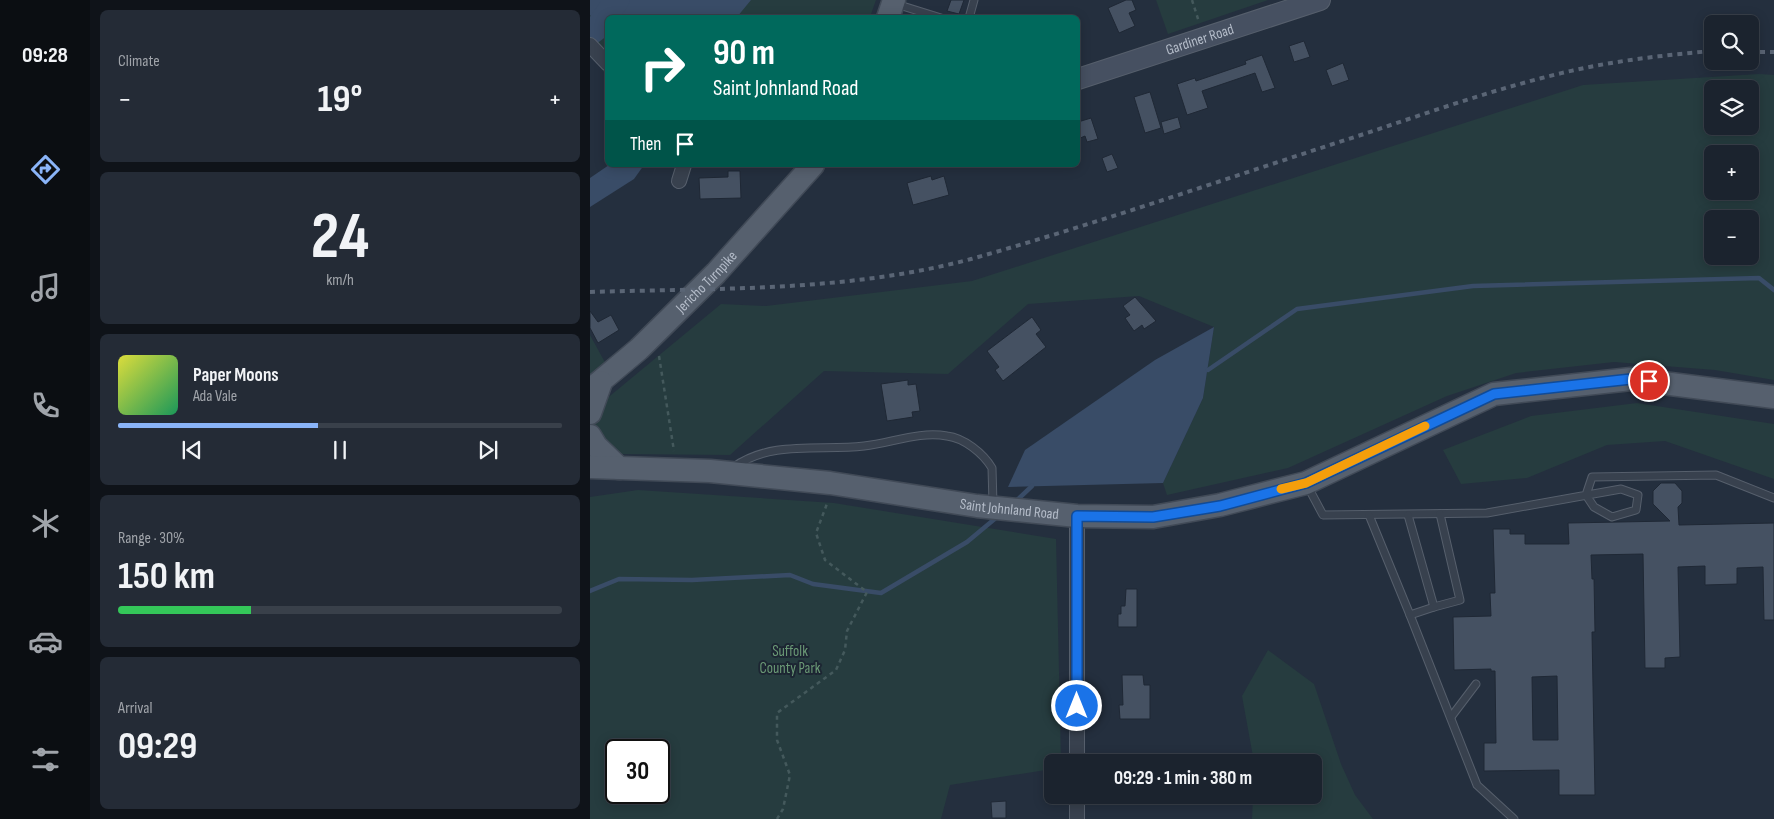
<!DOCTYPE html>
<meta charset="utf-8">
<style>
body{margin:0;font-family:"Sofia Sans Condensed",sans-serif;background:#242b36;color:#f1f3f6;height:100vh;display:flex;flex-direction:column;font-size:19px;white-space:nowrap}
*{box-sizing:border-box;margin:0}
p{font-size:16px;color:#a0a4aa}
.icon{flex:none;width:28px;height:28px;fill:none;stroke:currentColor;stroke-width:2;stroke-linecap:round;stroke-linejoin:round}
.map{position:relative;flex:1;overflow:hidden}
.side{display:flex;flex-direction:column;gap:10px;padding:10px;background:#0f1319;width:500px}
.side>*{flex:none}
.banner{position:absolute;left:15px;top:15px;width:475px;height:152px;border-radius:8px;box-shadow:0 2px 12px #0003,0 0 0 1px #39404a;background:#00695c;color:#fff;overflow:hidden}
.controls{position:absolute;left:1114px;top:15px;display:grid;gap:10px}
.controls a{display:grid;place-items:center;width:55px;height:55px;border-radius:8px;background:#1b232e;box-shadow:0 2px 12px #0003,0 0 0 1px #39404a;font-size:25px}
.speed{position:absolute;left:15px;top:739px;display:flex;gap:10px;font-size:25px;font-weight:700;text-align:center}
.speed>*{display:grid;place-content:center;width:65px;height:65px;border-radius:50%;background:#1b232e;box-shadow:0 2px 12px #0003,0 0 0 1px #39404a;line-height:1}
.speed .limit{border:2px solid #111;border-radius:8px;background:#fff;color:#111}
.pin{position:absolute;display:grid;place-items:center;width:42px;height:42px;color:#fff;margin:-21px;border:2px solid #fff;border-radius:50%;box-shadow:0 1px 5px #0007}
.me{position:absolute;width:55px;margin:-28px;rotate:0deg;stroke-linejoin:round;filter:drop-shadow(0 0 4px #0008)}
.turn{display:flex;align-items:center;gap:18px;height:105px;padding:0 25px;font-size:22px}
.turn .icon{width:65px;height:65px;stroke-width:2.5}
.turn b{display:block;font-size:35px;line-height:42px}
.then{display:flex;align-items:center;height:48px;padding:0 25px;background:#0003;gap:10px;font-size:19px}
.big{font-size:38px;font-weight:700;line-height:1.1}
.side .card{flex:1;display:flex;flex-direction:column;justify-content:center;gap:8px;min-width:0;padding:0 18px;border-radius:8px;background:#242b36}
.side .dial{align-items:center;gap:0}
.dial b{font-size:65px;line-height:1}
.song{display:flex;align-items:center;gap:15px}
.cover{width:60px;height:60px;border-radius:8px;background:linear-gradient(135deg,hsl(60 70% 55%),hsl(150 70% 35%))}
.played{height:5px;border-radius:2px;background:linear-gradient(90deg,#8ab4f8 45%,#39404a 45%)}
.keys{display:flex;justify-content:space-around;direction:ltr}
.heat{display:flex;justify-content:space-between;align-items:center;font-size:28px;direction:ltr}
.charge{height:8px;border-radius:4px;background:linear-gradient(90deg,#34c759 30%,#39404a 0)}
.trip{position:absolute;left:454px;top:754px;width:278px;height:50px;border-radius:8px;background:#1b232e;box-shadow:0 2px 12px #0003,0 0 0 1px #39404a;font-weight:700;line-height:50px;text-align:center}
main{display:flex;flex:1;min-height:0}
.tab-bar{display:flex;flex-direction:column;width:90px;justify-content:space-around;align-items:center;background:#0b0e12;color:#a0a4aa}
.tab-bar .icon{width:35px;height:35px}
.tab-bar .on{color:#8ab4f8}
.tab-bar b{font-size:22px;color:#f1f3f6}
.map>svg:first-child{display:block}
.green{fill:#263c3f;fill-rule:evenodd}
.water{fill:#394c67}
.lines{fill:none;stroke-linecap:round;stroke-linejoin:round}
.stream{stroke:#394c67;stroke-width:4.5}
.river{stroke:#394c67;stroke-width:25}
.building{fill:#455162;stroke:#1f2835;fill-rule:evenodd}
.lane-casing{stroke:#565f6c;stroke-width:9}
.street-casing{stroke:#565f6c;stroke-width:16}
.secondary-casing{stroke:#565f6c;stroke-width:22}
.primary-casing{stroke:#414a57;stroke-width:25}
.path{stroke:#44595c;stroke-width:2.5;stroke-dasharray:4 4;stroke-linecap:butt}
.lane{stroke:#38414e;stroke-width:7}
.street{stroke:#38414e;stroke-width:14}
.secondary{stroke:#465061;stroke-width:20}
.primary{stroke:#56606e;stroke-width:22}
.rail{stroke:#5a6575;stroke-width:4;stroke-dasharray:5 5;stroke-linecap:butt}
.route-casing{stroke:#114b97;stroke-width:12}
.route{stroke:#1a73e8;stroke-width:9}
.slow{stroke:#f59e0b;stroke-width:9}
.labels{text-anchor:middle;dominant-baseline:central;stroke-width:4;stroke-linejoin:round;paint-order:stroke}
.street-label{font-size:15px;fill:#b4bcc9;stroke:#1d2633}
.park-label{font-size:15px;fill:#6b9a76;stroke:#1d2633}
</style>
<main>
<nav class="tab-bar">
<b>09:28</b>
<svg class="icon on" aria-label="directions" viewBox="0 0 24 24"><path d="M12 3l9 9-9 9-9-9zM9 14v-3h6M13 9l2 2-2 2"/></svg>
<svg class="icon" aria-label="music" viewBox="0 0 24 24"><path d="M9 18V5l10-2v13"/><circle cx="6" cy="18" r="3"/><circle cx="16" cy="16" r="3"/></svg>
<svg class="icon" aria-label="phone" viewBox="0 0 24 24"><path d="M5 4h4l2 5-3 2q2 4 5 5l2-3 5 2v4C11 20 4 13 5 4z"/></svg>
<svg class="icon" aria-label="climate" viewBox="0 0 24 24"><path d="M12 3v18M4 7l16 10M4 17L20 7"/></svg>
<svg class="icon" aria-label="car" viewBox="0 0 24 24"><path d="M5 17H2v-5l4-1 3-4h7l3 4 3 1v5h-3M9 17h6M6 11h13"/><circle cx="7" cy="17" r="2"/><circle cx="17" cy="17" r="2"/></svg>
<svg class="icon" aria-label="filters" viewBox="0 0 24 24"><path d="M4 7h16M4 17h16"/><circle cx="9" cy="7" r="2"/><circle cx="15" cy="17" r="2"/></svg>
</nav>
<section class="side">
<div class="card"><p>Climate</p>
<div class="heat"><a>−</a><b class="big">19°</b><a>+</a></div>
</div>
<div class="card dial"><b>24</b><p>km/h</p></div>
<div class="card">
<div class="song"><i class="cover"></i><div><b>Paper Moons</b><p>Ada Vale</p></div></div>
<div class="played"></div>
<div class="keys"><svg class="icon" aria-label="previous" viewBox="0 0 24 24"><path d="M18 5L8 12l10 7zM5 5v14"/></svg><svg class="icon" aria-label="pause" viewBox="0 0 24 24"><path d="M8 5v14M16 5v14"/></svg><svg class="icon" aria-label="next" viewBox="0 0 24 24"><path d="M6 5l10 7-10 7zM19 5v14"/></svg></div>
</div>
<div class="card"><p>Range · 30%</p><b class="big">150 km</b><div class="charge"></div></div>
<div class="card"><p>Arrival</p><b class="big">09:29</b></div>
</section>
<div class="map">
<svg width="1184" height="819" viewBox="0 0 1184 819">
<rect width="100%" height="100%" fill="#242f3e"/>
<g class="green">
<path d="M 0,0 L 286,0 L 280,17 L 18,18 L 17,77 L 0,51 Z"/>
<path d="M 566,0 L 678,0 L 578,34 Z"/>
<path d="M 1169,74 L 1184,75 L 1184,380 L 1125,370 L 1024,362 L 926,373 L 857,396 L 698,468 L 577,495 L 573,483 L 613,398 L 624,327 L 549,296 L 438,304 L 358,374 L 234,371 L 140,455 L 30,454 L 10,444 L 2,424 L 9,405 L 131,304 L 176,306 L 382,281 L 993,85 ZM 1122,89 L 1160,89 L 1160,126 L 1122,126 ZM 1122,154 L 1160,154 L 1160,191 L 1122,191 ZM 1122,219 L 1160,219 L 1160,256 L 1122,256 Z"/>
<path d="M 0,335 L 17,366 L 0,377 Z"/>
<path d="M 1047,403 L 1184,424 L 1184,479 L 1075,441 L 1017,445 L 937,478 L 871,484 L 853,450 L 941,416 Z"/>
<path d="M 48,490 L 244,503 L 466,539 L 471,762 L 462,762 L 462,769 L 360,785 L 351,819 L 0,819 L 0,497 ZM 26,750 L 69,750 L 69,792 L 26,792 Z"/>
<path d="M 678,650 L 724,684 L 751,764 L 765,795 L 783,819 L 662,819 L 663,795 L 722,795 L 722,762 L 664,762 L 652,696 Z"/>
</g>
<g class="water">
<path d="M 0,0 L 161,0 L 147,17 L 18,18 L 17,32 L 0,15 Z"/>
<path d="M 19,165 L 54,165 L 44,179 L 0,207 L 0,178 Z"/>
<path d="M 624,327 L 613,398 L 573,483 L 418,487 L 435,450 L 565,360 Z"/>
</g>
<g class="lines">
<g class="stream">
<path d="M 618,370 L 707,309 L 883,286 L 1169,278 L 1184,290"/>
<path d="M 425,502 L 442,486"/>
<path d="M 0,591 L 29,579 L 102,580 L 200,575 L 223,584 L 291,593 L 377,542 L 407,517"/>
</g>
<path class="river" d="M 0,33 L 8,27 L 27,0"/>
</g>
<g class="building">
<path d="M 361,0 L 374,0 L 369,14 L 357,11 Z"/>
<path d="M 536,0 L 542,0 L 546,10 L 539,13 L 545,26 L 529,33 L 518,8 Z"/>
<path d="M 714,41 L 720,57 L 704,62 L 699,46 Z"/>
<path d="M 672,55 L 685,88 L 672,92 L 665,73 L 612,91 L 618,108 L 597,115 L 587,84 L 605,78 L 606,81 L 656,64 L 655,61 Z"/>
<path d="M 753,63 L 759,80 L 742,86 L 736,70 Z"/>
<path d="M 560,92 L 571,128 L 555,133 L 544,97 Z"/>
<path d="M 588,117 L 591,128 L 574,134 L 571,122 Z"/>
<path d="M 501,118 L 508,139 L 497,142 L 495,136 L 488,139 L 488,122 Z"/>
<path d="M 522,154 L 528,168 L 517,172 L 512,158 Z"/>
<path d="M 138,171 L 150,171 L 151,198 L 110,199 L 109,178 L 138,177 Z"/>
<path d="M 341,176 L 342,180 L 354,176 L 359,195 L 323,205 L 317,183 Z"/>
<path d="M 545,297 L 566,321 L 554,329 L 552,325 L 544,331 L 535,318 L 540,315 L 533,306 Z"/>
<path d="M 0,311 L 8,322 L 21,315 L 29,330 L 8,343 L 0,328 Z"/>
<path d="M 442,317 L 451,330 L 446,334 L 456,347 L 413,381 L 405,370 L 409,367 L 397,351 Z"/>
<path d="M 318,380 L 318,385 L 326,384 L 330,411 L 322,412 L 323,417 L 297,421 L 291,384 Z"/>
<path d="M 1071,483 L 1085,483 L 1092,491 L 1092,503 L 1088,507 L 1089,525 L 1184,523 L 1184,620 L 1174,620 L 1173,567 L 1147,568 L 1147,584 L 1115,585 L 1115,566 L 1088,567 L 1090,657 L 1075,658 L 1075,668 L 1055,668 L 1053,554 L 1001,555 L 1002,579 L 1004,579 L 1005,632 L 1002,632 L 1005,795 L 969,795 L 969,770 L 894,771 L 894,743 L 906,743 L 905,671 L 901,671 L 901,669 L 864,670 L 863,617 L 901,616 L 900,593 L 905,593 L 903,529 L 920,529 L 920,534 L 935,534 L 935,544 L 979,544 L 978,523 L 1080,521 L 1063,504 L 1063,491 ZM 967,676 L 968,740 L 943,740 L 942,677 Z"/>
<path d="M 536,589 L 547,589 L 547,627 L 528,627 L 528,614 L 531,614 L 531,606 L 535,606 Z"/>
<path d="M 532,675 L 553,675 L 554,685 L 560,685 L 560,719 L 530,719 L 529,705 L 533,705 Z"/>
<path d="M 416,801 L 416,818 L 402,818 L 401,802 Z"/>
</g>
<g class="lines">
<defs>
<g id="lane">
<path d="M 306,4 L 351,18"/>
<path d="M 379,18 L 384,0"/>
<path d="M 144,467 C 181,440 231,451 274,446 C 302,443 329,431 357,436 C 374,438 393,453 402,468 L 403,504"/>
<path d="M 717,485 L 733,515 L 897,513 L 1031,489 L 1048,495 L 1046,510 L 1022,517 L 1004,507 L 996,495 L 1002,477 L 1126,475 L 1184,498"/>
<path d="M 779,515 L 820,615"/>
<path d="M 818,515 L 844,607 L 870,600 L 850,514"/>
<path d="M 844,607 L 820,615 L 887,785 L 924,819"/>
<path d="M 861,717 L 886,684"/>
</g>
<g id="street">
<path d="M 0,45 L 18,64"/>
<path d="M 89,181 L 94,165"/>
<path d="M 487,516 L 487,762"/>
<path d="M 487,819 L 487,795"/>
</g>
<g id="secondary">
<path id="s1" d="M 488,79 L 730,0"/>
</g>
<g id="primary">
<path d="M 298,18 L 304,0"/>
<path id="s2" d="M 0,390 L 49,349 L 126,273 L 223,165"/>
<path d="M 0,413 L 11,382"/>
<path d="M 0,436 L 6,446 L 29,468"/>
<path id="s3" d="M 0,467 L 120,471 L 240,483 L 387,506 L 487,516 L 563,517 L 630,505 L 716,483 L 904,394 L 1041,379 L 1184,397"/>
</g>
</defs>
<use href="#lane" class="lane-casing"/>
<use href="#street" class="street-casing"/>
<use href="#secondary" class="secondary-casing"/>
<use href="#primary" class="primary-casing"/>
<g class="path">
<path d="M 602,0 L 609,22"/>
<path d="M 69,356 L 84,451"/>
<path d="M 187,819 L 193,809 L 200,775 L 187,740 L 187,713 L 246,670 L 255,650 L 257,631 L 277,592 L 235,560 L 226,533 L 238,501"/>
</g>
<use href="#lane" class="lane"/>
<use href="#street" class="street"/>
<use href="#secondary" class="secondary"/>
<use href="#primary" class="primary"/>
<g class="rail">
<path d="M 1160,52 L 1184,52"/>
<path d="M 0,292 C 126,288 258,292 381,259 C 513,222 643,176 774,134 C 843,111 913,86 985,70 C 1030,60 1076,55 1122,51"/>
</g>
</g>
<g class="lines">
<defs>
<path id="route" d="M 487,706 L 487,516 L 563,517 L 630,506 L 716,483 L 904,394 L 1041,379 L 1059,381"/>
</defs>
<use href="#route" class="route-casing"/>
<use href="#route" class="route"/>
<path class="slow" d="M 691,489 L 716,483 L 835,426"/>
</g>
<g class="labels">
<g class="street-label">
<text stroke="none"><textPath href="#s1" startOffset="128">Gardiner Road</textPath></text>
<text stroke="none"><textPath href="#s2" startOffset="159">Jericho Turnpike</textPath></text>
<text stroke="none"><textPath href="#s3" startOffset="422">Saint Johnland Road</textPath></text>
</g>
<g class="park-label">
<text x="200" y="651">Suffolk<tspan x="200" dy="17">County Park</tspan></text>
</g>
</g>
</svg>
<div class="controls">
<a><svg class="icon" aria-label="search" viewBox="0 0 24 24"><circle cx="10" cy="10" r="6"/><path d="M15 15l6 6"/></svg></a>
<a><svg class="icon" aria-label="layers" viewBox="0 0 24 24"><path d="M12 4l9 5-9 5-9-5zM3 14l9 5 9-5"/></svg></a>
<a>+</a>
<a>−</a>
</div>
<div class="speed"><div class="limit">30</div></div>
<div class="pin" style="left:1059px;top:381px;background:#d93025"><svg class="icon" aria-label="arrive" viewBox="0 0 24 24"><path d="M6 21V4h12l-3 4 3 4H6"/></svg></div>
<svg class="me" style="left:487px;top:706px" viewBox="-20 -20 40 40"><circle r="17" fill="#1a73e8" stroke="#fff" stroke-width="3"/><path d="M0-11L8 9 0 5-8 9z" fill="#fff"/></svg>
<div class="trip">09:29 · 1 min · 380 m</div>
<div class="banner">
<div class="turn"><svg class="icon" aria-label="right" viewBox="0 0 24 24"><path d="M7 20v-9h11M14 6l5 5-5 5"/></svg><div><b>90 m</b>Saint Johnland Road</div></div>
<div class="then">Then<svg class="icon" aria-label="arrive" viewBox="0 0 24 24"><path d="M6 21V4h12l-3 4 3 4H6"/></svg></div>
</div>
</div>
</main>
